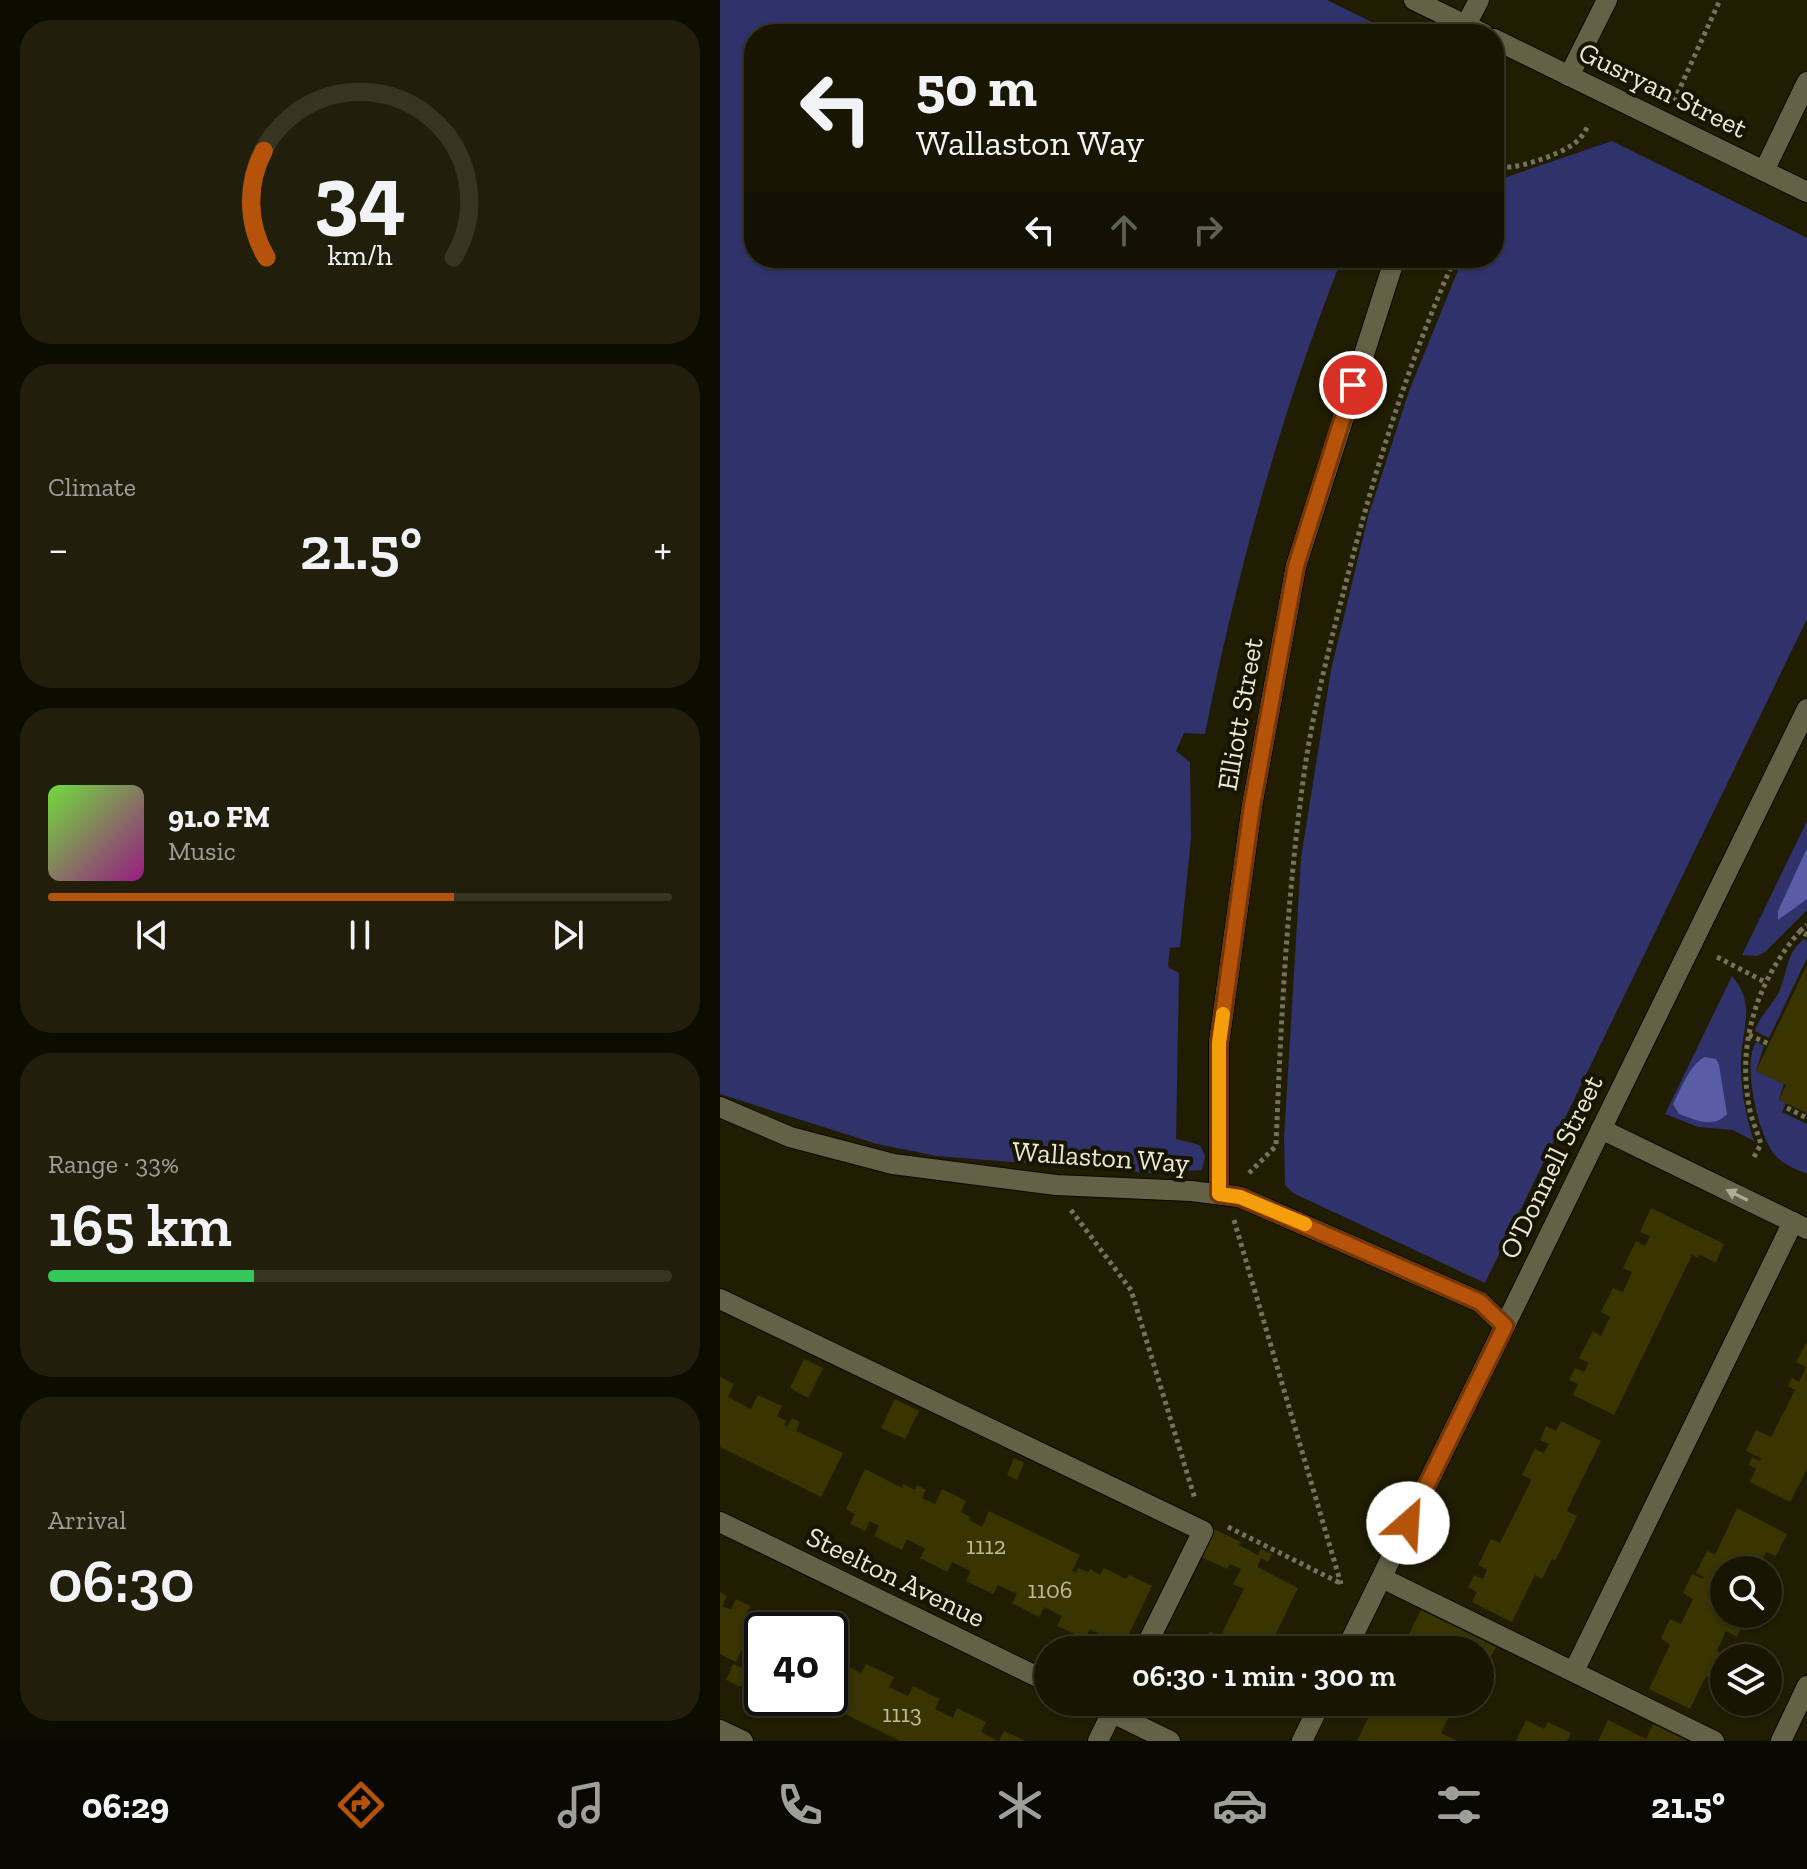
<!DOCTYPE html>
<meta charset="utf-8">
<style>
body{margin:0;font-family:"Zilla Slab",serif;background:#211f0c;color:#f1f3f6;height:100vh;display:flex;flex-direction:column;font-size:30px;white-space:nowrap}
*{box-sizing:border-box;margin:0}
p{font-size:26px;color:#9f9f99}
.icon{flex:none;width:44px;height:44px;fill:none;stroke:currentColor;stroke-width:2;stroke-linecap:round;stroke-linejoin:round}
.map{position:relative;flex:1;overflow:hidden}
.details{display:flex;flex-direction:column;gap:20px;padding:20px;background:#0d0c01;width:720px}
.details>*{flex:none}
.banner{position:absolute;left:24px;top:24px;width:760px;height:244px;border-radius:32px;box-shadow:0 2px 6px #0004,0 0 0 2px #363524;background:#181602;color:#f1f3f6;overflow:hidden}
.controls{position:absolute;left:990px;top:1556px;display:grid;gap:16px}
.controls a{display:grid;place-items:center;width:72px;height:72px;border-radius:50%;background:#181602;box-shadow:0 2px 6px #0004,0 0 0 2px #363524;font-size:40px}
.speed{position:absolute;left:24px;top:1612px;display:flex;gap:16px;font-size:40px;font-weight:700;text-align:center}
.speed>*{display:grid;place-content:center;width:104px;height:104px;border-radius:50%;background:#181602;box-shadow:0 2px 6px #0004,0 0 0 2px #363524;line-height:1}
.speed .limit{border:4px solid #111;border-radius:12px;background:#fff;color:#111}
.pin{position:absolute;display:grid;place-items:center;width:68px;height:68px;color:#fff;margin:-34px;border:4px solid #fff;border-radius:50%;box-shadow:0 2px 8px #0007}
.me{position:absolute;width:88px;margin:-44px;rotate:26deg;stroke-linejoin:round;filter:drop-shadow(0 0 6px #0008)}
.turn{display:flex;align-items:center;gap:28px;height:168px;padding:0 40px;font-size:36px}
.turn .icon{width:104px;height:104px;stroke-width:2.5}
.turn b{display:block;font-size:56px;line-height:68px}
.lanes{display:flex;align-items:center;height:76px;padding:0 40px;background:#0003;justify-content:center;gap:40px;direction:ltr}
.lanes .off{opacity:.35}
.big{font-size:60px;font-weight:600;line-height:1.1}
.details .card{flex:1;display:flex;flex-direction:column;justify-content:center;gap:12px;min-width:0;padding:0 28px;border-radius:32px;background:#211f0c}
.details .dial{align-items:center;gap:0}
.dial svg{height:208px;overflow:visible;fill:none;stroke:#363524;stroke-width:7;stroke-linecap:round;text-anchor:middle}
.dial text{fill:#f1f3f6;stroke:none}
.song{display:flex;align-items:center;gap:24px}
.cover{width:96px;height:96px;border-radius:12px;background:linear-gradient(135deg,hsl(100 70% 55%),hsl(310 70% 35%))}
.played{height:8px;border-radius:4px;background:linear-gradient(90deg,#b45309 65%,#363524 65%)}
.keys{display:flex;justify-content:space-around;direction:ltr}
.heat{display:flex;justify-content:space-between;align-items:center;font-size:44px;direction:ltr}
.charge{height:12px;border-radius:6px;background:linear-gradient(90deg,#34c759 33%,#363524 0)}
.trip{position:absolute;left:314px;top:1636px;width:460px;height:80px;border-radius:40px;background:#181602;box-shadow:0 2px 6px #0004,0 0 0 2px #363524;font-weight:600;line-height:80px;text-align:center}
.dock{display:flex;height:128px;justify-content:space-around;align-items:center;background:#0a0901;color:#9f9f99}
.dock .icon{width:56px;height:56px}
.dock .current{color:#b45309}
.dock b{font-size:36px;color:#f1f3f6}
main{display:flex;flex:1;min-height:0}
.map>svg:first-child{display:block}
.green{fill:#30326b}
.water{fill:#595da6}
.building{fill:#393400}
.lines{fill:none;stroke-linecap:round;stroke-linejoin:round}
.minor-casing{stroke:#0a0700;stroke-width:22}
.path{stroke:#74725d;stroke-width:5;stroke-dasharray:4 4;stroke-linecap:butt}
.minor{stroke:#646246;stroke-width:20}
.oneway{fill:#adab96}
.route-casing{stroke:#753606;stroke-width:20}
.route{stroke:#b45309;stroke-width:14}
.slow{stroke:#f59e0b;stroke-width:14}
.labels{text-anchor:middle;dominant-baseline:central;stroke-width:8;stroke-linejoin:round;paint-order:stroke}
.number-label{font-size:24px;fill:#bdbaa2}
.street-label{font-size:28px;fill:#e9e7d8;stroke:#171400}
</style>
<main>
<section class="details">
<div class="card dial"><svg viewBox="0 0 100 80">
<path d="M14 69A42 42 0 1 1 86 69"/>
<path d="M14 69A42 42 0 0 1 13 28" stroke="#b45309"/>
<text x="50" y="56" font-size="32" font-weight="700">34</text>
<text x="50" y="72" font-size="11">km/h</text>
</svg></div>
<div class="card"><p>Climate</p>
<div class="heat"><a>−</a><b class="big">21.5°</b><a>+</a></div>
</div>
<div class="card">
<div class="song"><i class="cover"></i><div><b>91.0 FM</b><p>Music</p></div></div>
<div class="played"></div>
<div class="keys"><svg class="icon" aria-label="previous" viewBox="0 0 24 24"><path d="M18 5L8 12l10 7zM5 5v14"/></svg><svg class="icon" aria-label="pause" viewBox="0 0 24 24"><path d="M8 5v14M16 5v14"/></svg><svg class="icon" aria-label="next" viewBox="0 0 24 24"><path d="M6 5l10 7-10 7zM19 5v14"/></svg></div>
</div>
<div class="card"><p>Range · 33%</p><b class="big">165 km</b><div class="charge"></div></div>
<div class="card"><p>Arrival</p><b class="big">06:30</b></div>
</section>
<div class="map">
<svg width="1087" height="1741" viewBox="0 0 1087 1741">
<rect width="100%" height="100%" fill="#201d03"/>
<g class="green">
<path d="M 0,0 L 607,0 L 676,34 L 34,34 L 34,258 L 622,258 C 561,413 517,571 485,734 L 464,733 L 456,751 L 470,762 L 471,838 L 460,947 L 450,948 L 448,967 L 459,973 L 456,1139 L 480,1145 L 485,1156 L 482,1170 L 430,1173 L 217,1156 L 157,1144 L 0,1094 Z"/>
<path d="M 892,141 L 1087,238 L 1087,619 L 765,1283 L 573,1193 L 565,1185 L 564,1138 L 581,858 L 611,670 L 648,517 L 689,391 L 743,258 L 774,258 L 775,181 Z"/>
<path d="M 1087,821 L 1087,910 L 1045,952 L 1037,956 L 1022,955 Z"/>
<path d="M 1084,939 L 1087,941 L 1087,958 L 1049,1038 L 1035,1031 C 1040,1015 1051,1007 1059,992 C 1069,970 1064,956 1084,939 Z"/>
<path d="M 1012,976 C 1038,1006 1020,1031 1021,1066 C 1021,1091 1026,1117 1034,1141 L 1013,1130 L 978,1127 L 945,1114 Z"/>
<path d="M 1036,1042 L 1044,1046 L 1036,1071 L 1064,1084 L 1059,1099 L 1066,1103 L 1062,1112 L 1087,1124 L 1087,1174 C 1076,1169 1063,1165 1055,1155 C 1038,1136 1022,1063 1036,1042 Z"/>
</g>
<g class="water">
<path d="M 1087,848 L 1087,899 L 1058,920 L 1058,911 Z"/>
<path d="M 985,1057 L 996,1059 L 999,1065 L 1007,1114 C 993,1129 976,1120 959,1114 L 953,1104 C 962,1088 968,1066 985,1057 Z"/>
</g>
<g class="building">
<path d="M 1087,965 L 1087,1113 L 1059,1100 L 1066,1085 L 1036,1071 Z"/>
<path d="M 931,1208 L 1004,1244 L 996,1263 L 980,1255 L 978,1258 L 972,1255 L 894,1415 L 853,1395 L 858,1384 L 849,1380 L 855,1368 L 864,1372 L 869,1363 L 859,1358 L 873,1331 L 881,1336 L 890,1317 L 881,1312 L 893,1288 L 903,1292 L 912,1272 L 903,1268 L 916,1241 L 925,1246 L 930,1236 L 920,1232 Z"/>
<path d="M 1087,1341 L 1087,1469 L 1070,1502 L 1030,1482 L 1036,1469 L 1029,1465 L 1032,1457 L 1040,1461 L 1041,1458 L 1026,1451 L 1036,1430 L 1051,1437 L 1075,1390 L 1068,1386 L 1072,1378 L 1079,1382 L 1086,1367 L 1076,1362 Z"/>
<path d="M 84,1359 L 103,1368 L 88,1398 L 70,1388 Z"/>
<path d="M 0,1377 L 14,1384 L 8,1397 L 31,1409 L 38,1395 L 62,1406 L 57,1416 L 67,1421 L 64,1425 L 67,1427 L 72,1418 L 80,1422 L 76,1431 L 123,1453 L 101,1497 L 0,1447 Z"/>
<path d="M 175,1399 L 199,1411 L 185,1439 L 161,1428 Z"/>
<path d="M 841,1421 L 881,1441 L 848,1508 L 847,1511 L 857,1516 L 835,1561 L 832,1559 L 822,1579 L 815,1575 L 792,1622 L 752,1602 L 757,1592 L 748,1587 L 754,1575 L 763,1579 L 767,1570 L 758,1565 L 771,1539 L 780,1543 L 812,1479 L 802,1475 L 815,1449 L 824,1453 L 829,1444 L 820,1440 L 826,1426 L 836,1431 Z"/>
<path d="M 294,1458 L 304,1463 L 297,1480 L 287,1475 Z"/>
<path d="M 145,1469 L 182,1488 L 183,1484 L 195,1490 L 197,1485 L 206,1490 L 202,1498 L 215,1504 L 222,1489 L 246,1501 L 241,1512 L 250,1517 L 249,1520 L 262,1527 L 269,1511 L 360,1555 L 352,1571 L 356,1573 L 358,1568 L 368,1572 L 370,1569 L 380,1575 L 384,1568 L 406,1579 L 409,1575 L 432,1586 L 403,1646 L 399,1650 L 371,1650 L 379,1634 L 370,1629 L 365,1639 L 337,1626 L 342,1616 L 324,1607 L 319,1617 L 292,1603 L 297,1594 L 278,1585 L 273,1594 L 246,1581 L 251,1571 L 232,1562 L 227,1572 L 200,1558 L 205,1549 L 187,1539 L 182,1550 L 154,1536 L 159,1526 L 150,1521 L 145,1531 L 130,1524 L 135,1514 L 126,1509 Z"/>
<path d="M 1017,1508 L 1067,1534 L 1056,1556 L 1046,1552 L 1042,1560 L 1051,1564 L 1049,1570 L 1004,1570 L 1004,1614 L 1027,1614 L 1017,1637 L 1006,1631 L 997,1651 L 1011,1658 L 1004,1658 L 995,1681 L 986,1676 L 970,1709 L 929,1689 L 950,1645 L 941,1638 L 950,1619 L 961,1624 L 973,1599 L 963,1593 L 972,1574 L 983,1579 L 984,1577 L 976,1573 L 987,1551 L 995,1555 Z"/>
<path d="M 494,1529 L 521,1542 L 519,1545 L 538,1555 L 541,1549 L 552,1554 L 548,1562 L 541,1558 L 537,1567 L 578,1588 L 548,1650 L 481,1650 L 490,1631 L 500,1637 L 524,1589 L 513,1584 L 521,1569 L 510,1564 L 507,1569 L 481,1557 Z"/>
<path d="M 0,1592 L 7,1596 L 2,1606 L 11,1610 L 16,1599 L 30,1606 L 25,1617 L 35,1622 L 16,1662 L 0,1654 Z"/>
<path d="M 701,1610 L 776,1647 L 766,1666 L 760,1663 L 760,1650 L 681,1650 Z"/>
<path d="M 110,1645 L 129,1655 L 124,1665 L 133,1669 L 141,1673 L 146,1664 L 174,1677 L 169,1687 L 188,1696 L 193,1686 L 220,1699 L 215,1709 L 233,1718 L 237,1708 L 266,1722 L 261,1732 L 278,1741 L 180,1741 L 93,1698 L 110,1698 Z"/>
<path d="M 13,1664 L 28,1670 L 21,1687 L 6,1680 Z"/>
<path d="M 656,1702 L 736,1702 L 721,1733 L 737,1741 L 637,1741 Z"/>
<path d="M 806,1720 L 824,1729 L 828,1722 L 851,1733 L 847,1741 L 796,1741 Z"/>
<path d="M 888,1720 L 926,1739 L 933,1724 L 968,1741 L 878,1741 Z"/>
<path d="M 284,1731 L 299,1738 L 305,1741 L 279,1741 Z"/>
</g>
<g class="lines">
<defs>
<g id="minor">
<path d="M 694,0 L 764,34"/>
<path d="M 746,25 L 759,0"/>
<path d="M 774,39 L 1087,192"/>
<path d="M 849,76 L 887,0"/>
<path d="M 1044,171 L 1087,82"/>
<path d="M 0,1107 L 70,1137 L 173,1164 L 336,1185 L 471,1191 L 520,1197 L 760,1302 L 785,1326"/>
<path d="M 881,1129 L 1087,1229"/>
<path d="M 499,1194 L 499,1043 L 532,806 L 576,566 L 675,258"/>
<path d="M 0,1299 L 483,1531 L 424,1650"/>
<path d="M 0,1522 L 328,1682"/>
<path d="M 662,1578 L 994,1741"/>
<path d="M 626,1650 L 1087,709"/>
<path d="M 854,1671 L 1073,1222"/>
<path d="M 370,1702 L 450,1741"/>
<path d="M 0,1730 L 23,1741"/>
<path d="M 378,1741 L 397,1702"/>
<path d="M 582,1741 L 601,1702"/>
<path d="M 1061,1741 L 1087,1686"/>
</g>
</defs>
<use href="#minor" class="minor-casing"/>
<g class="path">
<path d="M 954,101 L 1000,0"/>
<path d="M 774,170 L 776,166 C 792,172 838,155 852,145 C 860,140 865,132 869,124"/>
<path d="M 1080,931 L 1087,925"/>
<path d="M 997,957 L 1045,982"/>
<path d="M 1029,1035 L 1049,1044"/>
<path d="M 1067,1108 L 1087,1118"/>
<path d="M 1034,1157 L 1041,1144 C 1038,1134 1034,1125 1031,1115 C 1015,1047 1036,982 1080,931 L 1087,935"/>
<path d="M 529,1173 L 556,1146 C 561,1019 567,893 585,767 C 594,707 609,648 624,590 C 653,476 687,365 735,258"/>
<path d="M 351,1210 L 411,1290 L 475,1499"/>
<path d="M 514,1220 L 621,1584"/>
<path d="M 508,1527 L 620,1583"/>
</g>
<use href="#minor" class="minor"/>
</g>
<defs><path id="oneway-solid" d="M-6-.8H1V-3.2L6.5 0L1 3.2V.8H-6Z" transform="scale(2)"/></defs>
<use class="oneway" href="#oneway-solid" transform="translate(1017 1195) rotate(-154)"/>
<g class="lines">
<defs>
<path id="route" d="M 633,385 L 576,566 L 532,806 L 499,1043 L 499,1194 L 520,1197 L 760,1302 L 785,1326 L 688,1523"/>
</defs>
<use href="#route" class="route-casing"/>
<use href="#route" class="route"/>
<path class="slow" d="M 503,1014 L 499,1043 L 499,1194 L 520,1197 L 585,1224"/>
</g>
<g class="labels">
<g class="number-label">
<text x="266" y="1545">1112</text>
<text x="330" y="1589">1106</text>
<text x="182" y="1713">1113</text>
</g>
<g class="street-label">
<text transform="translate(943 90) rotate(26)">Gusryan Street</text>
<text transform="translate(520 714) rotate(-80)">Elliott Street</text>
<text transform="translate(381 1157) rotate(4)">Wallaston Way</text>
<text transform="translate(831 1167) rotate(-64)">O'Donnell Street</text>
<text transform="translate(176 1577) rotate(26)">Steelton Avenue</text>
</g>
</g>
</svg>
<div class="controls">
<a><svg class="icon" aria-label="search" viewBox="0 0 24 24"><circle cx="10" cy="10" r="6"/><path d="M15 15l6 6"/></svg></a>
<a><svg class="icon" aria-label="layers" viewBox="0 0 24 24"><path d="M12 4l9 5-9 5-9-5zM3 14l9 5 9-5"/></svg></a>
</div>
<div class="speed"><div class="limit">40</div></div>
<div class="pin" style="left:633px;top:385px;background:#d93025"><svg class="icon" aria-label="arrive" viewBox="0 0 24 24"><path d="M6 21V4h12l-3 4 3 4H6"/></svg></div>
<svg class="me" style="left:688px;top:1523px" viewBox="-20 -20 40 40"><circle r="19" fill="#fff"/><path d="M0-13L10 11 0 6-10 11z" fill="#b45309"/></svg>
<div class="trip">06:30 · 1 min · 300 m</div>
<div class="banner">
<div class="turn"><svg class="icon" aria-label="left" viewBox="0 0 24 24"><path d="M17 20v-9H6M10 6l-5 5 5 5"/></svg><div><b>50 m</b>Wallaston Way</div></div>
<div class="lanes"><svg class="icon" aria-label="left" viewBox="0 0 24 24"><path d="M17 20v-9H6M10 6l-5 5 5 5"/></svg><svg class="icon off" aria-label="ahead" viewBox="0 0 24 24"><path d="M12 20V5M6 11l6-6 6 6"/></svg><svg class="icon off" aria-label="right" viewBox="0 0 24 24"><path d="M7 20v-9h11M14 6l5 5-5 5"/></svg></div>
</div>
</div>
</main>
<nav class="dock">
<b>06:29</b>
<svg class="icon current" aria-label="directions" viewBox="0 0 24 24"><path d="M12 3l9 9-9 9-9-9zM9 14v-3h6M13 9l2 2-2 2"/></svg>
<svg class="icon" aria-label="music" viewBox="0 0 24 24"><path d="M9 18V5l10-2v13"/><circle cx="6" cy="18" r="3"/><circle cx="16" cy="16" r="3"/></svg>
<svg class="icon" aria-label="phone" viewBox="0 0 24 24"><path d="M5 4h4l2 5-3 2q2 4 5 5l2-3 5 2v4C11 20 4 13 5 4z"/></svg>
<svg class="icon" aria-label="climate" viewBox="0 0 24 24"><path d="M12 3v18M4 7l16 10M4 17L20 7"/></svg>
<svg class="icon" aria-label="car" viewBox="0 0 24 24"><path d="M5 17H2v-5l4-1 3-4h7l3 4 3 1v5h-3M9 17h6M6 11h13"/><circle cx="7" cy="17" r="2"/><circle cx="17" cy="17" r="2"/></svg>
<svg class="icon" aria-label="filters" viewBox="0 0 24 24"><path d="M4 7h16M4 17h16"/><circle cx="9" cy="7" r="2"/><circle cx="15" cy="17" r="2"/></svg>
<b>21.5°</b>
</nav>
